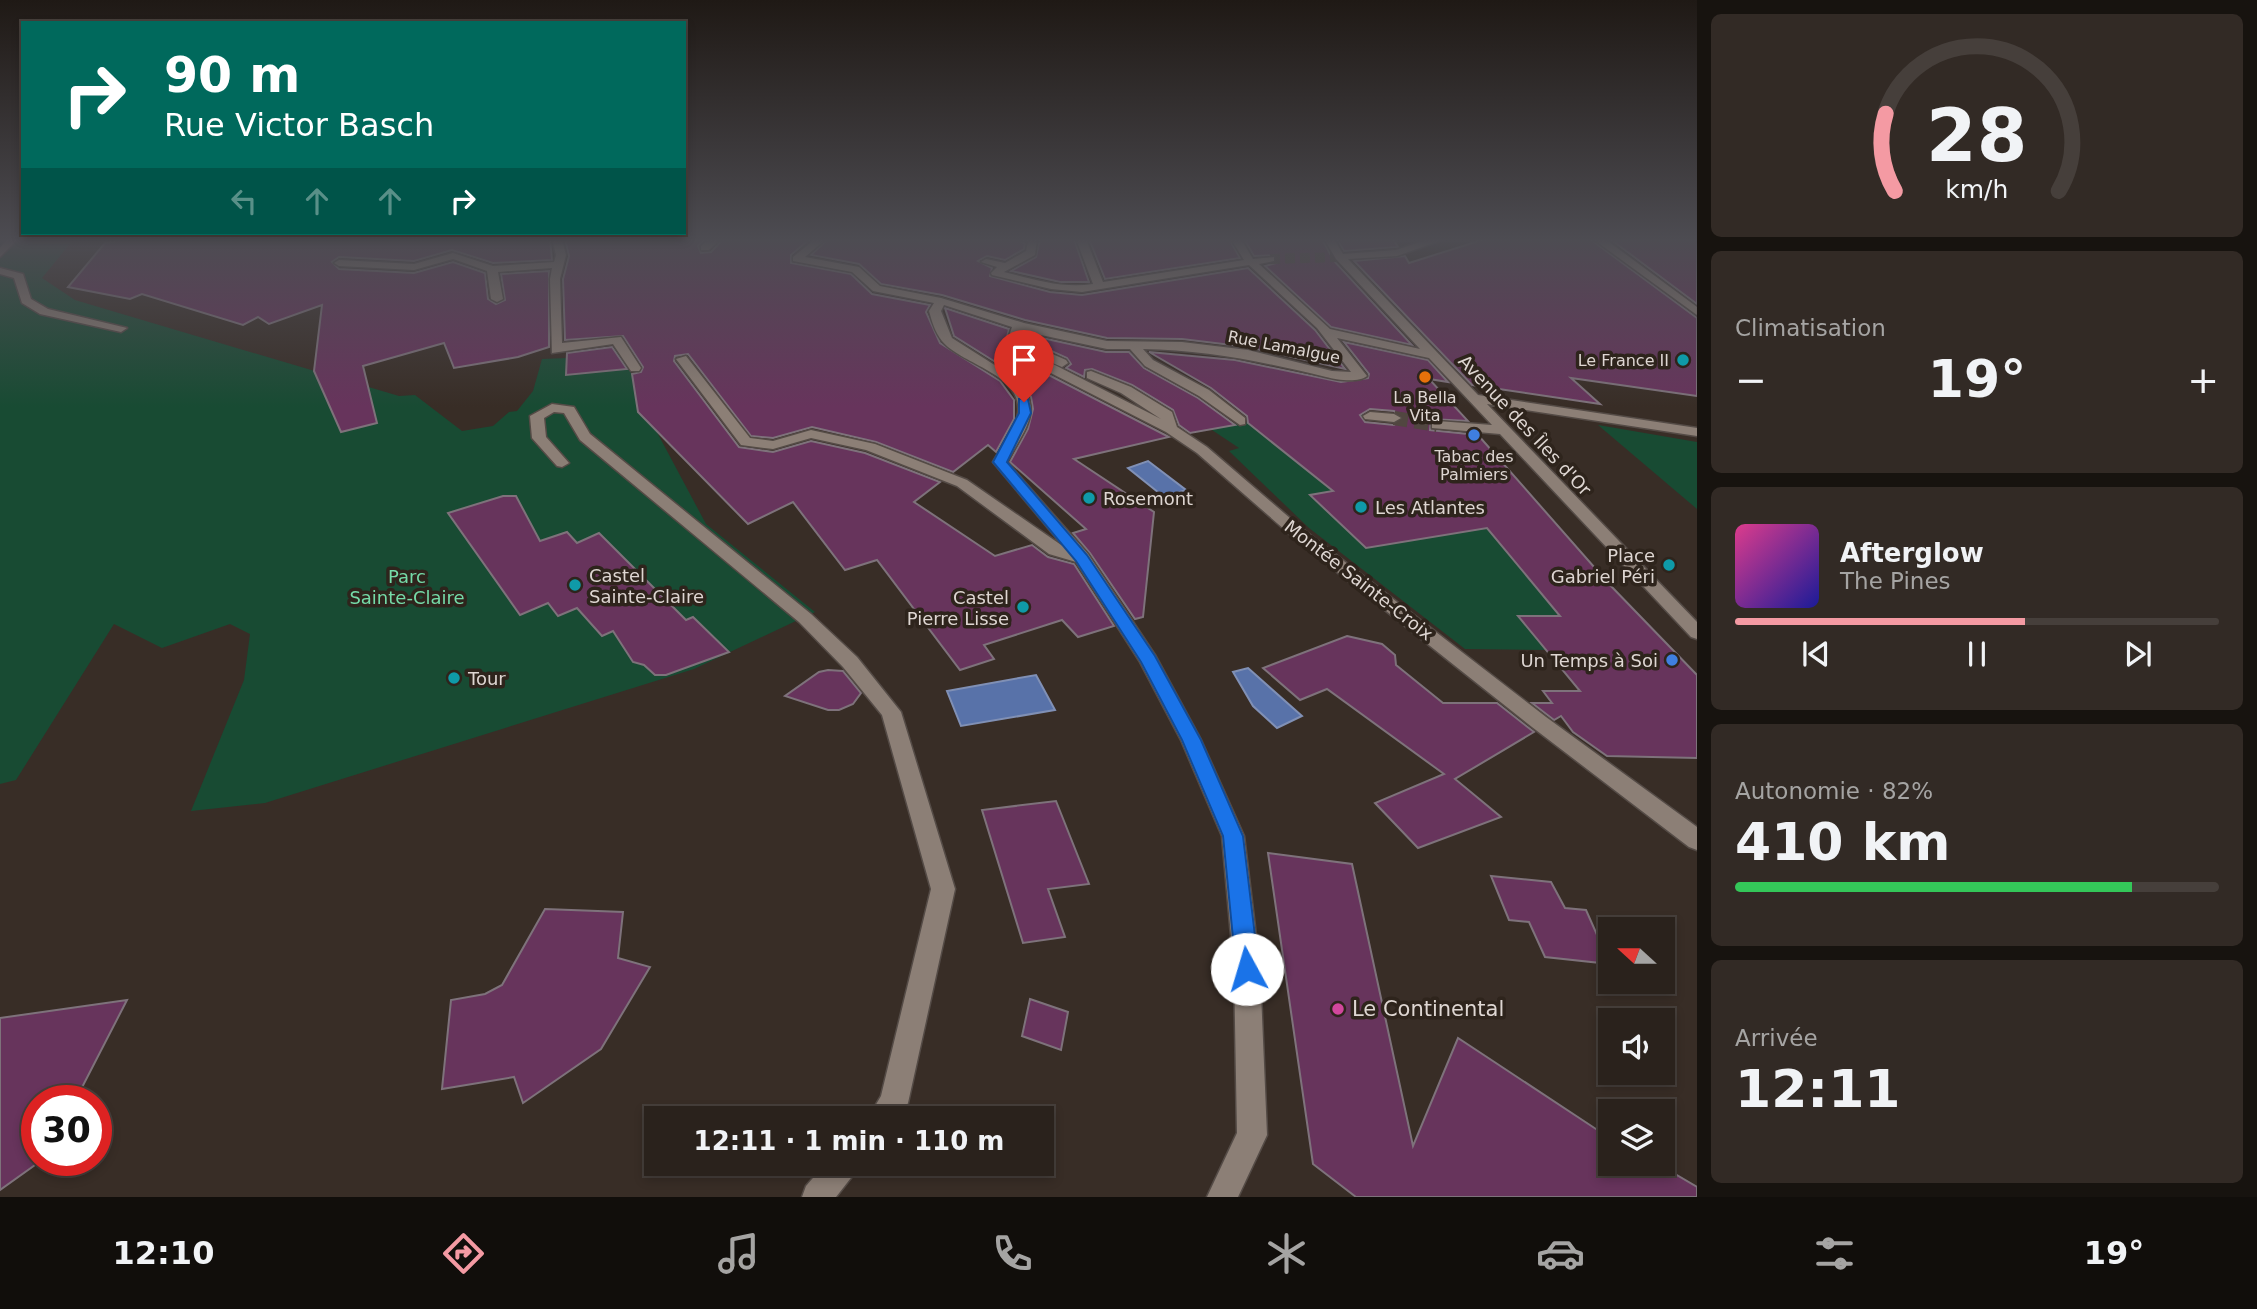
<!DOCTYPE html>
<html lang="fr">
<meta charset="utf-8">
<style>
body{margin:0;font-family:"DejaVu Sans",sans-serif;background:#322a25;color:#f1f3f6;height:100vh;display:flex;flex-direction:column;font-size:26px;white-space:nowrap}
*{box-sizing:border-box;margin:0}
p{font-size:23px;color:#a5a4a3}
.icon{flex:none;width:38px;height:38px;fill:none;stroke:currentColor;stroke-width:2;stroke-linecap:round;stroke-linejoin:round}
.map{position:relative;flex:1;overflow:hidden}
.side{display:flex;flex-direction:column;gap:14px;padding:14px;background:#17130f;width:560px}
.side>*{flex:none}
.banner{position:absolute;left:21px;top:21px;width:665px;height:214px;border-radius:0px;box-shadow:0 4px 10px #0003,0 0 0 2px #463f3b;background:#00695c;color:#fff;overflow:hidden}
.needle{width:46px;rotate:291deg}
.tools{position:absolute;left:1598px;top:917px;display:grid;gap:14px}
.tools a{display:grid;place-items:center;width:77px;height:77px;border-radius:0px;background:#2a221c;box-shadow:0 4px 10px #0003,0 0 0 2px #463f3b;font-size:35px}
.speed{position:absolute;left:21px;top:1085px;display:flex;gap:14px;font-size:35px;font-weight:700;text-align:center}
.speed>*{display:grid;place-content:center;width:91px;height:91px;border-radius:50%;background:#2a221c;box-shadow:0 4px 10px #0003,0 0 0 2px #463f3b;line-height:1}
.speed .limit{border:10px solid #d22;background:#fff;color:#111}
.pin{position:absolute;display:grid;place-items:center;width:60px;height:60px;color:#fff;margin:-72px -30px;border-radius:50% 50% 50% 0;rotate:-45deg;box-shadow:0 0 7px #0007}
.pin .icon{rotate:45deg}
.me{position:absolute;width:77px;margin:-38px;rotate:354deg;stroke-linejoin:round;filter:drop-shadow(0 0 5px #0008)}
.turn{display:flex;align-items:center;gap:24px;height:147px;padding:0 28px;font-size:32px}
.turn .icon{width:91px;height:91px;stroke-width:2.5}
.turn b{display:block;font-size:49px;line-height:60px}
.lanes{display:flex;align-items:center;height:66px;padding:0 28px;background:#0003;justify-content:center;gap:35px;direction:ltr}
.lanes .off{opacity:.35}
.big{font-size:52px;font-weight:800;line-height:1.1}
.side .widget{flex:1;display:flex;flex-direction:column;justify-content:center;gap:10px;min-width:0;padding:0 24px;border-radius:10px;background:#322a25}
.side .dial{align-items:center;gap:0}
.dial svg{height:182px;overflow:visible;fill:none;stroke:#463f3b;stroke-width:7;stroke-linecap:round;text-anchor:middle}
.dial text{fill:#f1f3f6;stroke:none}
.song{display:flex;align-items:center;gap:21px}
.cover{width:84px;height:84px;border-radius:10px;background:linear-gradient(135deg,hsl(330 70% 55%),hsl(240 70% 35%))}
.played{height:7px;border-radius:4px;background:linear-gradient(90deg,#f49aa3 60%,#463f3b 60%)}
.keys{display:flex;justify-content:space-around;direction:ltr}
.heat{display:flex;justify-content:space-between;align-items:center;font-size:38px;direction:ltr}
.charge{height:10px;border-radius:5px;background:linear-gradient(90deg,#34c759 82%,#463f3b 0)}
.trip{position:absolute;left:644px;top:1106px;width:410px;height:70px;border-radius:0px;background:#2a221c;box-shadow:0 4px 10px #0003,0 0 0 2px #463f3b;font-weight:800;line-height:70px;text-align:center}
.dock{display:flex;height:112px;justify-content:space-around;align-items:center;background:#110e0b;color:#a5a4a3}
.dock .icon{width:49px;height:49px}
.dock .on{color:#f49aa3}
.dock b{font-size:32px;color:#f1f3f6}
main{display:flex;flex:1;min-height:0}
.map>svg:first-child{display:block}
.green{fill:#184b33}
.water{fill:#5872a9;stroke:#8090b5;stroke-width:2}
.building{fill:#67345c;stroke:#7e727b;stroke-width:2;fill-rule:evenodd}
.lines{fill:none;stroke-linecap:round;stroke-linejoin:round}
.minor-tunnel-far1{stroke:#514640;stroke-width:10;stroke-dasharray:10 5;stroke-linecap:butt}
.minor-tunnel{stroke:#514640;stroke-width:14;stroke-dasharray:14 7;stroke-linecap:butt}
.minor-casing{stroke:#544b46;stroke-width:3}
.minor{fill:#8c7f76;fill-rule:evenodd}
.route{fill:#1a73e8;stroke:#114b97;stroke-width:2}
.culture-dot{fill:#0f9aa8;stroke:#2e241c;stroke-width:2.5}
.food-dot{fill:#e8710a;stroke:#2e241c;stroke-width:2.5}
.shop-dot{fill:#3f7fe0;stroke:#2e241c;stroke-width:2.5}
.hotel-dot{fill:#d1479c;stroke:#2e241c;stroke-width:2.5}
.labels{text-anchor:middle;dominant-baseline:central;stroke-width:7;stroke-linejoin:round;paint-order:stroke}
.far-street-label{font-size:16px;fill:#ded6d2;stroke:#2e241c}
.far-poi-label{font-size:16px;fill:#ded6d2;stroke:#2e241c}
.street-label{font-size:18px;fill:#ded6d2;stroke:#2e241c}
.poi-label{font-size:18px;fill:#ded6d2;stroke:#2e241c;text-anchor:start}
.park-label{font-size:18px;fill:#75dba8;stroke:#2e241c}
.near-poi-label{font-size:21px;fill:#ded6d2;stroke:#2e241c;text-anchor:start}
</style>
<main>
<div class="map">
<svg width="1697" height="1197" viewBox="0 0 1697 1197">
<rect width="100%" height="100%" fill="#382d26"/>
<g class="green">
<path d="M 0,239 L 74,239 L 42,278 L 75,300 L 399,396 L 415,395 L 462,431 L 493,426 L 509,412 L 517,411 L 533,391 L 542,359 L 567,358 L 567,351 L 618,348 L 632,375 L 635,391 L 706,524 L 815,612 L 694,669 L 265,803 L 191,811 L 244,680 L 250,634 L 230,624 L 162,648 L 114,624 L 16,780 L 0,784 Z"/>
<path d="M 1360,410 L 1365,418 L 1355,418 L 1455,488 L 1560,616 L 1519,617 L 1547,650 L 1465,649 L 1309,528 L 1229,451 L 1239,448 L 1203,424 L 1236,424 L 1231,419 L 1247,422 L 1267,438 Z"/>
<path d="M 1598,425 L 1697,442 L 1697,509 Z"/>
</g>
<g class="water">
<path d="M 1148,461 L 1186,490 L 1164,497 L 1128,468 Z"/>
<path d="M 1248,668 L 1302,716 L 1277,728 L 1253,706 L 1233,672 Z"/>
<path d="M 1036,675 L 1055,710 L 961,726 L 947,691 Z"/>
</g>
<g class="building">
<path d="M 130,239 L 550,239 L 552,260 L 493,263 L 452,250 L 414,261 L 339,257 L 332,262 L 339,269 L 414,273 L 453,262 L 485,273 L 488,299 L 496,304 L 505,300 L 501,274 L 549,271 L 549,347 L 518,357 L 454,368 L 444,343 L 363,366 L 377,423 L 341,432 L 314,371 L 322,305 L 269,324 L 258,317 L 243,325 L 142,294 L 130,299 L 68,287 L 105,243 Z"/>
<path d="M 565,239 L 705,239 L 698,246 L 701,253 L 711,252 L 723,239 L 810,239 L 791,255 L 791,263 L 851,274 L 872,294 L 930,305 L 926,312 L 940,343 L 1000,381 L 1014,400 L 1014,419 L 996,452 L 988,445 L 953,472 L 876,442 L 812,427 L 773,438 L 751,436 L 688,354 L 675,356 L 674,361 L 739,447 L 773,452 L 811,441 L 865,453 L 940,482 L 914,502 L 995,556 L 1032,545 L 1048,557 L 1074,564 L 1114,626 L 1078,637 L 1062,620 L 984,645 L 994,659 L 960,670 L 877,560 L 845,570 L 793,502 L 748,524 L 638,412 L 632,374 L 641,372 L 643,367 L 623,336 L 565,340 L 563,279 L 569,256 Z"/>
<path d="M 828,239 L 1017,239 L 1025,244 L 1024,249 L 1005,260 L 987,256 L 978,261 L 992,268 L 990,276 L 1050,292 L 1082,295 L 1248,268 L 1315,330 L 1345,369 L 1248,347 L 1182,339 L 1107,338 L 1025,320 L 942,295 L 881,284 L 859,264 L 811,255 Z"/>
<path d="M 1040,239 L 1074,239 L 1089,282 L 1060,282 L 1011,271 L 1036,257 Z"/>
<path d="M 1089,239 L 1229,239 L 1240,258 L 1105,279 Z"/>
<path d="M 1244,239 L 1322,239 L 1334,261 L 1412,345 L 1331,327 L 1265,266 L 1276,263 L 1276,255 L 1254,256 Z"/>
<path d="M 1337,239 L 1393,239 L 1398,247 L 1344,251 Z"/>
<path d="M 1485,239 L 1590,239 L 1697,318 L 1697,396 L 1571,378 L 1600,404 L 1472,385 L 1354,261 L 1405,256 L 1409,263 Z"/>
<path d="M 1610,239 L 1697,239 L 1697,304 Z"/>
<path d="M 945,308 L 1009,329 L 1006,341 L 1013,349 L 1041,361 L 1005,368 L 954,336 Z"/>
<path d="M 1024,334 L 1106,352 L 1129,352 L 1144,368 L 1198,398 L 1235,425 L 1190,433 L 1179,425 L 1173,410 L 1132,385 L 1092,369 L 1085,370 L 1084,377 L 1066,368 L 1071,364 L 1067,358 L 1025,339 Z"/>
<path d="M 1344,342 L 1428,360 L 1448,382 L 1429,379 L 1468,421 L 1431,419 L 1430,430 L 1478,435 L 1609,584 L 1697,675 L 1697,758 L 1607,756 L 1573,732 L 1561,716 L 1554,720 L 1532,703 L 1552,703 L 1543,691 L 1580,691 L 1518,616 L 1560,616 L 1487,528 L 1366,548 L 1310,495 L 1333,491 L 1248,423 L 1247,416 L 1211,388 L 1149,352 L 1235,360 L 1341,382 L 1368,378 L 1369,374 ZM 1370,409 L 1394,411 L 1403,419 L 1394,425 L 1365,422 L 1360,415 Z"/>
<path d="M 612,347 L 627,369 L 566,375 L 567,353 Z"/>
<path d="M 1043,372 L 1169,437 L 1074,459 L 1154,512 L 1143,617 L 1135,619 L 1090,553 L 1073,533 L 1086,529 L 1010,462 L 1028,429 L 1033,409 L 1031,397 L 1017,378 Z"/>
<path d="M 503,496 L 516,496 L 540,541 L 567,532 L 577,543 L 599,533 L 686,620 L 693,617 L 729,652 L 666,675 L 655,675 L 644,665 L 633,662 L 613,631 L 602,636 L 577,608 L 558,616 L 548,603 L 520,615 L 448,513 Z"/>
<path d="M 1347,636 L 1382,644 L 1395,655 L 1396,665 L 1443,703 L 1497,703 L 1534,732 L 1455,779 L 1501,817 L 1418,848 L 1375,803 L 1444,774 L 1327,689 L 1300,700 L 1263,668 Z"/>
<path d="M 828,670 L 843,671 L 861,693 L 853,704 L 839,710 L 828,710 L 785,696 L 819,672 Z"/>
<path d="M 1056,801 L 1089,884 L 1048,889 L 1065,937 L 1023,943 L 982,810 Z"/>
<path d="M 1268,853 L 1352,864 L 1413,1146 L 1458,1038 L 1602,1133 L 1610,1130 L 1610,1164 L 1658,1164 L 1697,1187 L 1697,1197 L 1356,1197 L 1313,1164 Z"/>
<path d="M 1491,876 L 1551,882 L 1565,908 L 1586,910 L 1610,964 L 1545,957 L 1529,922 L 1509,920 Z"/>
<path d="M 545,909 L 623,912 L 618,958 L 650,967 L 601,1049 L 523,1103 L 514,1077 L 442,1089 L 451,1000 L 485,994 L 502,985 Z"/>
<path d="M 1030,999 L 1068,1012 L 1061,1050 L 1022,1036 Z"/>
<path d="M 127,1000 L 75,1101 L 37,1101 L 37,1160 L 42,1160 L 0,1190 L 0,1018 Z"/>
</g>
<g class="lines">
<path class="minor-tunnel-far1" d="M 1270,259 L 1340,257"/>
<path class="minor-tunnel" d="M 1394,418 L 1437,425"/>
<defs>
<g id="minor">
<path d="M 7,239 L 18,239 L 0,257 L 0,248 Z"/>
<path d="M 552,239 L 562,239 L 566,255 L 560,279 L 562,343 L 621,337 L 641,368 L 639,371 L 631,371 L 613,344 L 552,353 L 550,279 L 552,268 L 498,272 L 503,299 L 497,302 L 491,299 L 487,271 L 453,259 L 414,270 L 339,266 L 334,263 L 339,260 L 414,264 L 453,253 L 493,266 L 554,262 L 556,255 Z"/>
<path d="M 710,239 L 721,239 L 709,250 L 701,250 L 701,246 Z"/>
<path d="M 815,239 L 826,239 L 805,257 L 859,267 L 880,286 L 941,298 L 1024,323 L 1107,341 L 1182,342 L 1248,350 L 1332,371 L 1351,372 L 1317,328 L 1249,265 L 1082,292 L 1051,289 L 992,275 L 991,273 L 997,267 L 981,262 L 986,259 L 1005,263 L 1026,251 L 1028,242 L 1019,239 L 1037,239 L 1035,255 L 1004,272 C 1033,279 1063,289 1093,284 L 1076,239 L 1086,239 L 1103,282 L 1244,260 L 1231,239 L 1241,239 L 1253,259 L 1274,257 L 1274,261 L 1259,264 L 1330,329 L 1420,349 L 1336,259 L 1324,239 L 1334,239 L 1343,254 L 1396,250 L 1429,239 L 1445,239 L 1397,256 L 1348,259 L 1478,395 L 1697,428 L 1697,436 L 1487,404 L 1697,622 L 1697,639 L 1691,637 L 1500,434 L 1432,428 L 1432,422 L 1437,421 L 1492,425 L 1429,358 L 1337,338 L 1367,376 C 1359,383 1337,380 1326,377 C 1265,362 1206,350 1143,349 L 1153,360 L 1209,390 L 1245,418 L 1245,424 L 1240,425 L 1199,396 L 1145,366 L 1130,349 L 1107,349 L 1022,331 L 1020,338 L 1023,341 L 1066,360 L 1068,363 L 1062,367 L 1015,347 L 1008,339 L 1012,327 L 944,305 L 941,311 L 952,338 L 1004,371 L 1049,362 L 1161,419 L 1121,393 L 1087,378 L 1087,372 L 1091,371 L 1131,387 L 1172,412 L 1177,427 L 1207,447 L 1305,531 L 1546,717 L 1697,827 L 1697,850 L 1689,847 L 1532,727 L 1293,537 L 1197,453 L 1166,432 L 1043,369 L 1012,376 C 1047,408 1025,428 1007,462 L 1088,554 L 1155,655 L 1201,740 L 1244,836 L 1260,969 L 1267,1135 L 1238,1197 L 1207,1197 L 1237,1133 L 1234,969 L 1222,836 L 1181,740 L 1140,662 L 1076,562 L 1049,554 L 957,486 L 866,450 L 811,438 L 773,449 L 741,445 L 676,359 L 686,356 L 750,438 L 773,441 L 811,430 L 875,444 L 967,480 L 1064,547 L 993,462 C 1001,447 1016,430 1018,413 C 1023,374 962,365 942,341 C 935,332 932,322 929,311 L 934,303 L 873,291 L 852,272 L 793,261 L 793,257 Z"/>
<path d="M 1593,239 L 1605,239 L 1697,307 L 1697,315 Z"/>
<path d="M 0,268 L 23,274 L 31,299 L 48,309 L 127,328 L 121,332 L 40,314 L 22,303 L 14,278 L 0,274 Z"/>
<path d="M 552,404 L 574,407 L 590,434 L 811,614 L 857,657 L 901,712 L 955,889 L 908,1103 L 900,1118 L 868,1118 L 881,1096 L 931,889 L 882,715 L 843,667 L 799,622 L 580,440 L 564,413 L 554,412 L 544,418 L 546,437 L 569,463 L 562,467 L 557,466 L 532,438 L 530,416 Z"/>
<path d="M 1370,412 L 1394,414 L 1401,418 L 1394,422 L 1365,419 L 1363,416 Z"/>
<path d="M 825,1164 L 859,1164 L 854,1174 L 836,1197 L 802,1197 L 806,1186 Z"/>
</g>
</defs>
<use href="#minor" class="minor-casing"/>
<use href="#minor" class="minor"/>
</g>
<linearGradient id="sky" x2="0" y2="1"><stop stop-color="#1f1915"/><stop offset="0.59" stop-color="#4d4c52"/><stop offset="1" stop-color="#4d4c52" stop-opacity="0"/></linearGradient>
<rect width="1697" height="407" fill="url(#sky)"/>
<path class="route" d="M 1019,399 L 1028,399 L 1031,413 L 1007,462 L 1087,555 L 1155,656 L 1201,740 L 1243,836 L 1259,969 L 1256,977 L 1247,980 L 1239,977 L 1236,969 L 1223,836 L 1182,740 L 1141,662 L 1076,561 L 993,462 L 1019,413 Z"/>
<g class="culture-dot">
<circle cx="1683" cy="360" r="7"/>
<circle cx="1089" cy="498" r="7"/>
<circle cx="1361" cy="507" r="7"/>
<circle cx="1669" cy="565" r="7"/>
<circle cx="575" cy="585" r="7"/>
<circle cx="1023" cy="607" r="7"/>
<circle cx="454" cy="678" r="7"/>
</g>
<circle class="food-dot" cx="1425" cy="377" r="7"/>
<g class="shop-dot">
<circle cx="1474" cy="435" r="7"/>
<circle cx="1672" cy="660" r="7"/>
</g>
<circle class="hotel-dot" cx="1338" cy="1009" r="7"/>
<g class="labels">
<g class="far-street-label">
<text transform="translate(1284 347) rotate(11)">Rue Lamalgue</text>
</g>
<g class="far-poi-label">
<text x="1669" y="360" text-anchor="end">Le France II</text>
<text x="1425" y="397">La Bella<tspan x="1425" dy="18">Vita</tspan></text>
<text x="1474" y="456">Tabac des<tspan x="1474" dy="18">Palmiers</tspan></text>
</g>
<g class="street-label">
<text transform="translate(1525 425) rotate(47)">Avenue des Îles d'Or</text>
<text transform="translate(1359 580) rotate(38)">Montée Sainte-Croix</text>
</g>
<g class="poi-label">
<text x="1103" y="498">Rosemont</text>
<text x="1375" y="507">Les Atlantes</text>
<text x="1655" y="555" text-anchor="end">Place<tspan x="1655" dy="21">Gabriel Péri</tspan></text>
<text x="589" y="575">Castel<tspan x="589" dy="21">Sainte-Claire</tspan></text>
<text x="1009" y="597" text-anchor="end">Castel<tspan x="1009" dy="21">Pierre Lisse</tspan></text>
<text x="1658" y="660" text-anchor="end">Un Temps à Soi</text>
<text x="468" y="678">Tour</text>
</g>
<g class="park-label">
<text x="407" y="576">Parc<tspan x="407" dy="21">Sainte-Claire</tspan></text>
</g>
<g class="near-poi-label">
<text x="1352" y="1009">Le Continental</text>
</g>
</g>
</svg>
<div class="tools">
<a><svg class="needle" viewBox="-14 -14 28 28"><path d="M0-13l5 13h-10z" fill="#e53935"/><path d="M0 13l5-13h-10z" fill="#a5a4a3"/></svg></a>
<a><svg class="icon" aria-label="sound" viewBox="0 0 24 24"><path d="M4 9h4l5-4v14l-5-4H4zM17 9q2 3 0 6"/></svg></a>
<a><svg class="icon" aria-label="layers" viewBox="0 0 24 24"><path d="M12 4l9 5-9 5-9-5zM3 14l9 5 9-5"/></svg></a>
</div>
<div class="speed"><div class="limit">30</div></div>
<div class="pin" style="left:1024px;top:402px;background:#d93025"><svg class="icon" aria-label="arrive" viewBox="0 0 24 24"><path d="M6 21V4h12l-3 4 3 4H6"/></svg></div>
<svg class="me" style="left:1247px;top:969px" viewBox="-20 -20 40 40"><circle r="19" fill="#fff"/><path d="M0-13L10 11 0 6-10 11z" fill="#1a73e8"/></svg>
<div class="trip">12:11 · 1 min · 110 m</div>
<div class="banner">
<div class="turn"><svg class="icon" aria-label="right" viewBox="0 0 24 24"><path d="M7 20v-9h11M14 6l5 5-5 5"/></svg><div><b>90 m</b>Rue Victor Basch</div></div>
<div class="lanes"><svg class="icon off" aria-label="left" viewBox="0 0 24 24"><path d="M17 20v-9H6M10 6l-5 5 5 5"/></svg><svg class="icon off" aria-label="ahead" viewBox="0 0 24 24"><path d="M12 20V5M6 11l6-6 6 6"/></svg><svg class="icon off" aria-label="ahead" viewBox="0 0 24 24"><path d="M12 20V5M6 11l6-6 6 6"/></svg><svg class="icon" aria-label="right" viewBox="0 0 24 24"><path d="M7 20v-9h11M14 6l5 5-5 5"/></svg></div>
</div>
</div>
<section class="side">
<div class="widget dial"><svg viewBox="0 0 100 80">
<path d="M14 69A42 42 0 1 1 86 69"/>
<path d="M14 69A42 42 0 0 1 10 35" stroke="#f49aa3"/>
<text x="50" y="56" font-size="32" font-weight="700">28</text>
<text x="50" y="72" font-size="11">km/h</text>
</svg></div>
<div class="widget"><p>Climatisation</p>
<div class="heat"><a>−</a><b class="big">19°</b><a>+</a></div>
</div>
<div class="widget">
<div class="song"><i class="cover"></i><div><b>Afterglow</b><p>The Pines</p></div></div>
<div class="played"></div>
<div class="keys"><svg class="icon" aria-label="previous" viewBox="0 0 24 24"><path d="M18 5L8 12l10 7zM5 5v14"/></svg><svg class="icon" aria-label="pause" viewBox="0 0 24 24"><path d="M8 5v14M16 5v14"/></svg><svg class="icon" aria-label="next" viewBox="0 0 24 24"><path d="M6 5l10 7-10 7zM19 5v14"/></svg></div>
</div>
<div class="widget"><p>Autonomie · 82%</p><b class="big">410 km</b><div class="charge"></div></div>
<div class="widget"><p>Arrivée</p><b class="big">12:11</b></div>
</section>
</main>
<nav class="dock">
<b>12:10</b>
<svg class="icon on" aria-label="directions" viewBox="0 0 24 24"><path d="M12 3l9 9-9 9-9-9zM9 14v-3h6M13 9l2 2-2 2"/></svg>
<svg class="icon" aria-label="music" viewBox="0 0 24 24"><path d="M9 18V5l10-2v13"/><circle cx="6" cy="18" r="3"/><circle cx="16" cy="16" r="3"/></svg>
<svg class="icon" aria-label="phone" viewBox="0 0 24 24"><path d="M5 4h4l2 5-3 2q2 4 5 5l2-3 5 2v4C11 20 4 13 5 4z"/></svg>
<svg class="icon" aria-label="climate" viewBox="0 0 24 24"><path d="M12 3v18M4 7l16 10M4 17L20 7"/></svg>
<svg class="icon" aria-label="car" viewBox="0 0 24 24"><path d="M5 17H2v-5l4-1 3-4h7l3 4 3 1v5h-3M9 17h6M6 11h13"/><circle cx="7" cy="17" r="2"/><circle cx="17" cy="17" r="2"/></svg>
<svg class="icon" aria-label="filters" viewBox="0 0 24 24"><path d="M4 7h16M4 17h16"/><circle cx="9" cy="7" r="2"/><circle cx="15" cy="17" r="2"/></svg>
<b>19°</b>
</nav>
